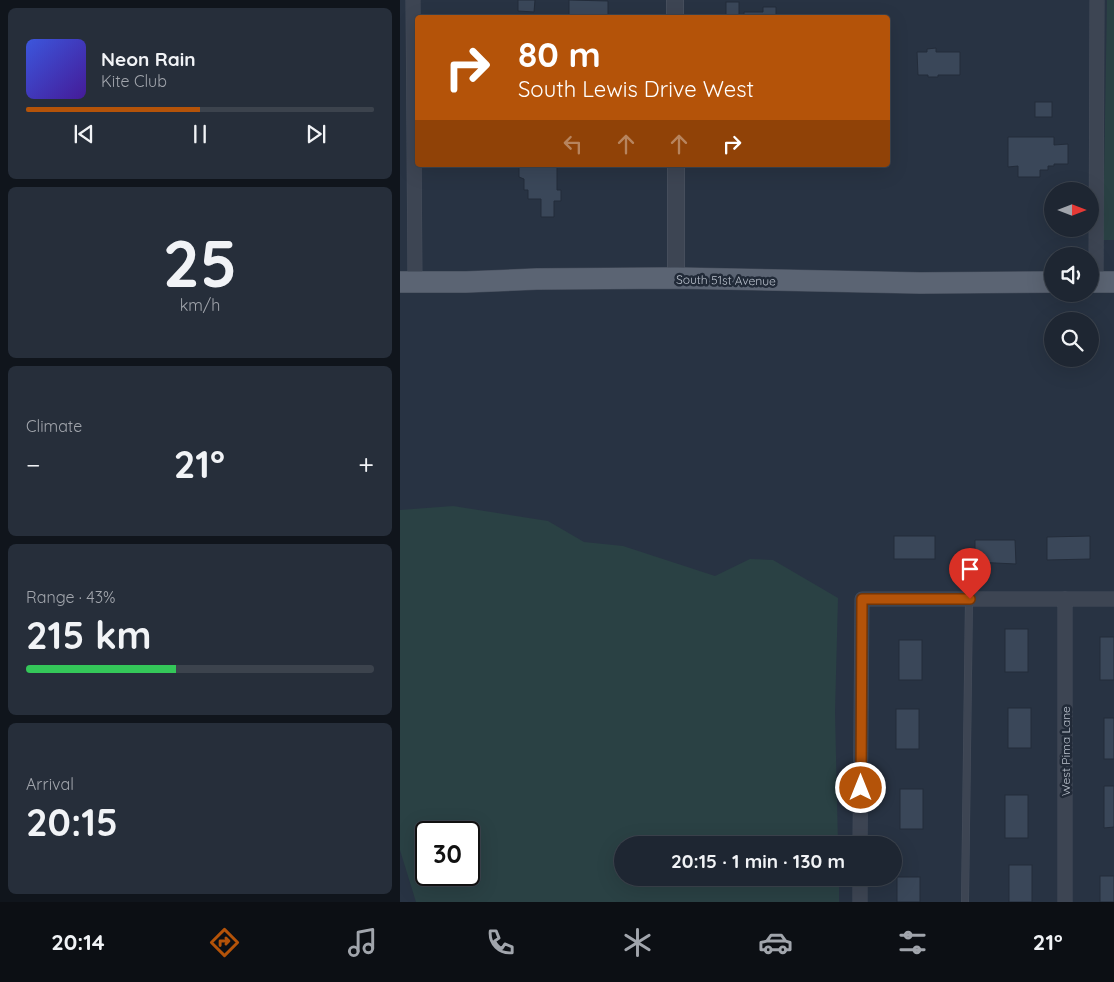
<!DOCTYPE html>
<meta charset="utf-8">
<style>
body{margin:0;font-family:Quicksand,sans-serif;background:#262e3a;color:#f1f3f6;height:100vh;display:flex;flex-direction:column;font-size:19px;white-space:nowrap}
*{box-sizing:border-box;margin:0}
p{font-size:16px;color:#a1a5ac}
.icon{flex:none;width:28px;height:28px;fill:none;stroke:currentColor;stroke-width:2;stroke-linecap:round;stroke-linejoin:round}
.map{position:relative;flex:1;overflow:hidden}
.drawer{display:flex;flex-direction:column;gap:8px;padding:8px;background:#10151c;width:400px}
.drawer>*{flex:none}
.hud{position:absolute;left:15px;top:15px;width:475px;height:152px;border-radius:5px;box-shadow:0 5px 20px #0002,0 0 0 1px #3c434d;background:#b45309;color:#fff;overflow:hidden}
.needle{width:32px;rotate:90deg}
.controls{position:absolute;left:644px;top:182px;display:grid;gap:10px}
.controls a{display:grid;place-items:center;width:55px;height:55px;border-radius:50%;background:#1e2632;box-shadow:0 5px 20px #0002,0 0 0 1px #3c434d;font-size:25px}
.speed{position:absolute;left:15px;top:821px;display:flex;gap:10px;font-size:25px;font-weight:700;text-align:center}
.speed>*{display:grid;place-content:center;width:65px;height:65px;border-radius:50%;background:#1e2632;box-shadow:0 5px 20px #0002,0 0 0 1px #3c434d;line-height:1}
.speed .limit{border:2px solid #111;border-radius:8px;background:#fff;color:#111}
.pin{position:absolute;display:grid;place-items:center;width:42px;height:42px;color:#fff;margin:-51px -21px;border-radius:50% 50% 50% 0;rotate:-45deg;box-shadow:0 0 5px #0007}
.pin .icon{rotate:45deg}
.me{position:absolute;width:55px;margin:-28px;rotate:0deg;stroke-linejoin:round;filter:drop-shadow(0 0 4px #0008)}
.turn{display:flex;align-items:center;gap:18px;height:105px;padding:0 20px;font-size:22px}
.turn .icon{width:65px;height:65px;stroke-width:2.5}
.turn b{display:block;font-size:35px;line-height:42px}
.lanes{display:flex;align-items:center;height:48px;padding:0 20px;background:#0003;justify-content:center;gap:25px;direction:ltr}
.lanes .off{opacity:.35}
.big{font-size:38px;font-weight:700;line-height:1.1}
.drawer .card{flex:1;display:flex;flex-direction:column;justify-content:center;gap:8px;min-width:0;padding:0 18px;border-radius:8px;background:#262e3a}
.drawer .dial{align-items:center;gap:0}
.dial b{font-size:65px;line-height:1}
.song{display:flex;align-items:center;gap:15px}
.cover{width:60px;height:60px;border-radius:8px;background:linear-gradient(135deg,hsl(230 70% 55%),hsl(260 70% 35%))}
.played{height:5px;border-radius:2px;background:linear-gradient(90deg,#b45309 50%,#3c434d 50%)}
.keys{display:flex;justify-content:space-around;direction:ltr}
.heat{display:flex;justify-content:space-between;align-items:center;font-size:28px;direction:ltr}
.charge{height:8px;border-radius:4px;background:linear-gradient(90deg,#34c759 43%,#3c434d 0)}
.trip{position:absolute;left:214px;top:836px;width:288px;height:50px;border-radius:25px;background:#1e2632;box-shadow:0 5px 20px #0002,0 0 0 1px #3c434d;font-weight:700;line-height:50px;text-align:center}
.tab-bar{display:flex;height:80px;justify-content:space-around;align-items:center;background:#0c0f14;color:#a1a5ac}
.tab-bar .icon{width:35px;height:35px}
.tab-bar .current{color:#b45309}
.tab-bar b{font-size:22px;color:#f1f3f6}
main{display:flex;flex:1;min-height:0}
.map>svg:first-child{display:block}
.green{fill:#2a4144;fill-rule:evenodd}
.building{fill:#3a4759;stroke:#232c3a}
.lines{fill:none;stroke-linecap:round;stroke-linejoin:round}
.service-casing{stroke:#464e5c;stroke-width:8}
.minor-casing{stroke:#464e5c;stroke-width:15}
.tertiary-casing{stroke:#464e5c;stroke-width:18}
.primary-casing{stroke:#464e5c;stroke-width:22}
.service{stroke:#3d4553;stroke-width:7}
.minor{stroke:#3d4553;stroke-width:14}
.tertiary{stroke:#3d4553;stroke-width:16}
.primary{stroke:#5b6473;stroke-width:21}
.route-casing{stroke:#753606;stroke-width:12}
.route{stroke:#b45309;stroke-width:9}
.labels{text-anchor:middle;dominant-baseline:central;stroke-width:5;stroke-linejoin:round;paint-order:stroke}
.street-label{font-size:12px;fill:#bac1cc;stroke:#212a38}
</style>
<main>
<section class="drawer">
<div class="card">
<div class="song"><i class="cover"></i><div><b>Neon Rain</b><p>Kite Club</p></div></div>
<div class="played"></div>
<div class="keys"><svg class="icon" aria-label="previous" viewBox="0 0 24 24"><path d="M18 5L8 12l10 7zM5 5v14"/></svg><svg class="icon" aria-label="pause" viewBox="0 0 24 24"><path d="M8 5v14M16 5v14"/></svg><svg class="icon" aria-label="next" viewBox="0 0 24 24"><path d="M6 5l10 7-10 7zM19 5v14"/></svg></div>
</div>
<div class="card dial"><b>25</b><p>km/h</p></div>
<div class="card"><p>Climate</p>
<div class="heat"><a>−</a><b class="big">21°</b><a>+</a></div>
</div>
<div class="card"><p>Range · 43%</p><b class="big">215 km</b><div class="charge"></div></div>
<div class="card"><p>Arrival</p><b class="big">20:15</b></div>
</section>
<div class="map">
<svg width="714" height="902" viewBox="0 0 714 902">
<rect width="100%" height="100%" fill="#283343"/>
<g class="green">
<path d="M 707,0 L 714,0 L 714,240 L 703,240 Z"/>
<path d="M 53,506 L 148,521 L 184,542 L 223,546 L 315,576 L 350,559 L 373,560 L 438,598 L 435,712 L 438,845 L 222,845 L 222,878 L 439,878 L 439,902 L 16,902 L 0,850 L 0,510 ZM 69,832 L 69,875 L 26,875 L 26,832 Z"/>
</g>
<g class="building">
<path d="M 118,0 L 135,0 L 134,12 L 118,11 Z"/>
<path d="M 169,0 L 208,1 L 208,18 L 169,18 Z"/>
<rect x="326" y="2" width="13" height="14"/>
<path d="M 363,7 L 376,7 L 376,18 L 344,18 L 344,12 L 363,12 Z"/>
<path d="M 536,48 L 536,52 L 560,52 L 560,75 L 538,75 L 538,77 L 528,77 L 528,75 L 518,75 L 517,52 L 527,52 L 527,49 Z"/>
<rect x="635" y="102" width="17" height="15"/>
<path d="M 608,137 L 654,137 L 654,145 L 668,144 L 668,164 L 654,164 L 654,166 L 648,166 L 648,170 L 640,170 L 640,177 L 618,177 L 618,166 L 608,167 Z"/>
<path d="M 119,165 L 157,165 L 157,190 L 161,190 L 161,201 L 154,201 L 154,217 L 141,217 L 141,199 L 128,199 L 128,190 L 124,190 L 124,179 L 119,177 Z"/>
<rect x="494" y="536" width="41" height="23"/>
<path d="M 690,536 L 690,559 L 647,560 L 647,537 Z"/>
<path d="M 575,540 L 615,540 L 616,564 L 575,562 Z"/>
<rect x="605" y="629" width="23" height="43"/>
<rect x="700" y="637" width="14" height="43"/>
<rect x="499" y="640" width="23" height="40"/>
<rect x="608" y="708" width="23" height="40"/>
<rect x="496" y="709" width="23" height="40"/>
<rect x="704" y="718" width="10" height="41"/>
<path d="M 704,786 L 714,786 L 714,827 L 704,828 Z"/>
<rect x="500" y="789" width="23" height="40"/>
<rect x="605" y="795" width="23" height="43"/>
<rect x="609" y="865" width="23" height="37"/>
<rect x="700" y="876" width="14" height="26"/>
<rect x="497" y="877" width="23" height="25"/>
</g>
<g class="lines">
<defs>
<path id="service" d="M 565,902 L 569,599"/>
<g id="minor">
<path d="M 13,0 L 15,282"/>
<path d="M 696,281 L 697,0"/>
<path d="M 665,599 L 665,902"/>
<path d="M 460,845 L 462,599 L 714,599"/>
<path d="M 460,902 L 460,878"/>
</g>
<g id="tertiary">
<path d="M 275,0 L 275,18"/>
<path d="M 276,165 L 276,278"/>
</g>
<g id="primary">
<path d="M 0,282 L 66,282 L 137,279 L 276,278 L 520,283 L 652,282"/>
<path d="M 690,282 L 714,282"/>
</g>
</defs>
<use href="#service" class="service-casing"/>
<use href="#minor" class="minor-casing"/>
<use href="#tertiary" class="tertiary-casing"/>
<use href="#primary" class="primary-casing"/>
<use href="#service" class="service"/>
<use href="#minor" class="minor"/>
<use href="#tertiary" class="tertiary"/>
<use href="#primary" class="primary"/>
</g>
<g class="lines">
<defs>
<path id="route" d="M 461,788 L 462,599 L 570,599"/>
</defs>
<use href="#route" class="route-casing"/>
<use href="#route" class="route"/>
</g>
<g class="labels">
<g class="street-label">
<text transform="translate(326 280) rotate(1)">South 51st Avenue</text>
<text transform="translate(665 751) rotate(-90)">West Pima Lane</text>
</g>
</g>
</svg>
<div class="controls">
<a><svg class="needle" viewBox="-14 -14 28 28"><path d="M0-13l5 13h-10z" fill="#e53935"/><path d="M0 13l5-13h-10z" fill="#a1a5ac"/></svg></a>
<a><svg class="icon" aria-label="sound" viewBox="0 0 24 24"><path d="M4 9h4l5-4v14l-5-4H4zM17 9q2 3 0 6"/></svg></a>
<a><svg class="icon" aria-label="search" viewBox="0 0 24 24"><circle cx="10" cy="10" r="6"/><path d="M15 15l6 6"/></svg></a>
</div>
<div class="speed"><div class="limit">30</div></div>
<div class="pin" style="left:570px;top:599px;background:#d93025"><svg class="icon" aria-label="arrive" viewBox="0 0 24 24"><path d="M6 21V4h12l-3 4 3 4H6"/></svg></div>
<svg class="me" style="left:461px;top:788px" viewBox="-20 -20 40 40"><circle r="17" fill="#b45309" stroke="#fff" stroke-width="3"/><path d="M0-11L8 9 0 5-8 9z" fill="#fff"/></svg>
<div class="trip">20:15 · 1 min · 130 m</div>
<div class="hud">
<div class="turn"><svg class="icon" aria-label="right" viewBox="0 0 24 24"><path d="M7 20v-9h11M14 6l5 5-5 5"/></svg><div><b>80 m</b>South Lewis Drive West</div></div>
<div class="lanes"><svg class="icon off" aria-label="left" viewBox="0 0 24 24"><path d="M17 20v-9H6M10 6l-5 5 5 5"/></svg><svg class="icon off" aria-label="ahead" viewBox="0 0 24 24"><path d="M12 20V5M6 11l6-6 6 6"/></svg><svg class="icon off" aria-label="ahead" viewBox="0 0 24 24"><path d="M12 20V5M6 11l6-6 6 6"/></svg><svg class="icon" aria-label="right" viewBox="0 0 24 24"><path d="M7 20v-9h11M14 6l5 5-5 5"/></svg></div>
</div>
</div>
</main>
<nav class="tab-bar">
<b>20:14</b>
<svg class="icon current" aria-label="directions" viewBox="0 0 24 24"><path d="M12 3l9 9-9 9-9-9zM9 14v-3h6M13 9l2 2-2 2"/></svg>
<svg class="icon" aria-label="music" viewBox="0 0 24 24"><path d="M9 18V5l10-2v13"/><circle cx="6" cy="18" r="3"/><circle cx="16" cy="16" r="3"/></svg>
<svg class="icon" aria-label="phone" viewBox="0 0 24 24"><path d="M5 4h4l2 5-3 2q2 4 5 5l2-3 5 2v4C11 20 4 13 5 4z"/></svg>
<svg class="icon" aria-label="climate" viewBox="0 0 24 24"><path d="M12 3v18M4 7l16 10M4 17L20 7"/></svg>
<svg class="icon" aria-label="car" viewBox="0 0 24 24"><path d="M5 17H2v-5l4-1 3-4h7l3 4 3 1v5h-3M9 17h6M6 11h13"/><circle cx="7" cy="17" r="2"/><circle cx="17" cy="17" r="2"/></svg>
<svg class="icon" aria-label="filters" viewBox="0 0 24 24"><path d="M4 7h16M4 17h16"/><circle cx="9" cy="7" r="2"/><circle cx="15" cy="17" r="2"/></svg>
<b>21°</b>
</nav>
